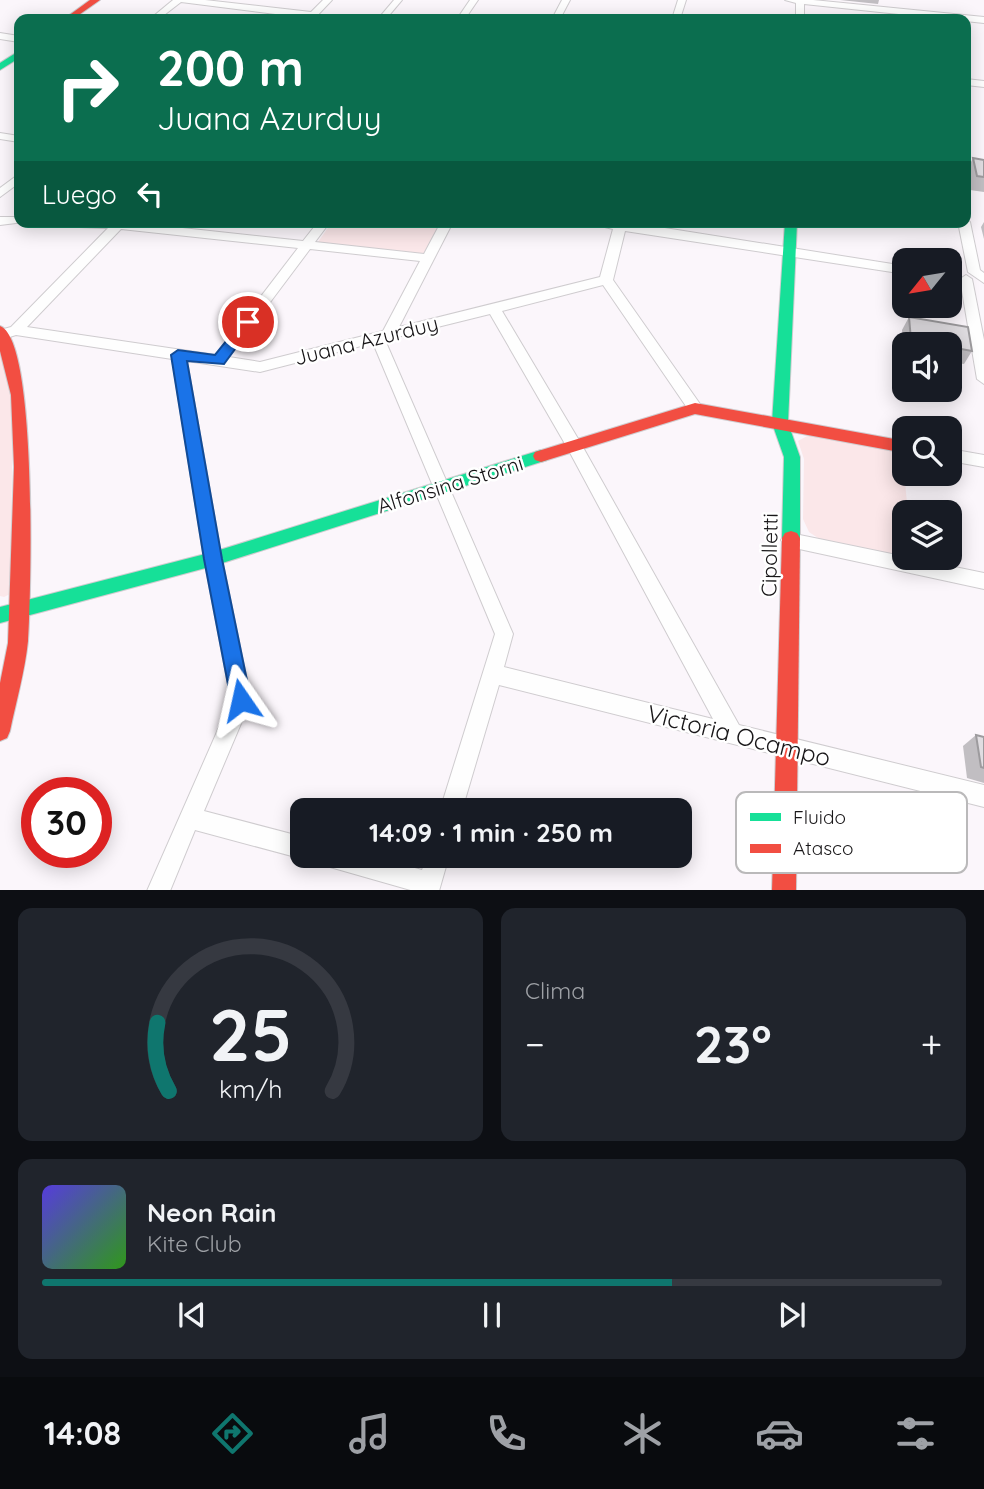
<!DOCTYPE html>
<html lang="es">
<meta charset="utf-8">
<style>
body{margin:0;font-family:Quicksand,sans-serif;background:#20242c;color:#f1f3f6;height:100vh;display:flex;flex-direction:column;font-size:26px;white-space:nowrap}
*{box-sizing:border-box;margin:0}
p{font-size:23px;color:#9ea1a6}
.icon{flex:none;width:38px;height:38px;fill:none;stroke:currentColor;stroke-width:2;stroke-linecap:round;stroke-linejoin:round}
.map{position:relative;height:890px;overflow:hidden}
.panel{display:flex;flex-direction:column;gap:18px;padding:18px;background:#0d0f14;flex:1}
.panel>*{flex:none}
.guide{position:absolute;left:14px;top:14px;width:957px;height:214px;border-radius:14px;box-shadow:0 4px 18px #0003;background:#0b6e4f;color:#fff;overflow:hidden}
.needle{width:46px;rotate:240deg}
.buttons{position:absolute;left:892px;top:248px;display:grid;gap:14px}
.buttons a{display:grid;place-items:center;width:70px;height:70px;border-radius:14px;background:#171b24;box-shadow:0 4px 18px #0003;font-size:35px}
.speed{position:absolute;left:21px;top:777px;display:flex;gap:14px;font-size:35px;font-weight:700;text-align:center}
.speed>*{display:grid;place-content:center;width:91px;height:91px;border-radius:50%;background:#171b24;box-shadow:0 4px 18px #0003;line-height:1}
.speed .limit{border:10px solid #d22;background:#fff;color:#111}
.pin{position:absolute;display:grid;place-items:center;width:60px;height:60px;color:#fff;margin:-30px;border:4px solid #fff;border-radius:50%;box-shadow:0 2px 7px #0007}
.me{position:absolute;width:77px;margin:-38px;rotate:349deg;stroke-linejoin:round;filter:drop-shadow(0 0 5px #0008)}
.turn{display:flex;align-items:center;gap:24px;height:147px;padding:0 28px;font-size:32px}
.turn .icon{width:91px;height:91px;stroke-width:2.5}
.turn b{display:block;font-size:49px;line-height:60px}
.then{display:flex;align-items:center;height:66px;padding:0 28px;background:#0003;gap:14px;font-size:26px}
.big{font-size:52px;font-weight:800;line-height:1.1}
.panel .tile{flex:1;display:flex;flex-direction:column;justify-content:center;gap:10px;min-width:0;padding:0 24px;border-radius:14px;background:#20242c}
.panel .dial{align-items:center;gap:0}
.dial svg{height:182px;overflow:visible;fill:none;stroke:#363941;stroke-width:7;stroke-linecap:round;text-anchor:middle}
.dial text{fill:#f1f3f6;stroke:none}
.song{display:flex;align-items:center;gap:21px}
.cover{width:84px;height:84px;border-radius:10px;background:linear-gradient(135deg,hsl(250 70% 55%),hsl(110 70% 35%))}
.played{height:7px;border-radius:4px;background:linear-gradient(90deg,#0f766e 70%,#363941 70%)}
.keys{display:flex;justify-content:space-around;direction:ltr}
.heat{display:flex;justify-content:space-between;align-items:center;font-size:38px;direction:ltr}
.panel .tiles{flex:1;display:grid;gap:18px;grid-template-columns:1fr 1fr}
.tile:last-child{grid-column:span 2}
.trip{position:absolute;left:290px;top:798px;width:402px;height:70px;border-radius:14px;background:#171b24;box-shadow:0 4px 18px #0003;font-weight:800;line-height:70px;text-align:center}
.tab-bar{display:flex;height:112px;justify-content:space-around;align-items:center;background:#090b0e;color:#9ea1a6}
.tab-bar .icon{width:49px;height:49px}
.tab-bar .current{color:#0f766e}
.tab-bar b{font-size:32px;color:#f1f3f6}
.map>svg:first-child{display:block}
.green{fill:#fbe7e9}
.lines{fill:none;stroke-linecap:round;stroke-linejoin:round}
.street-casing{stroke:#cfcccf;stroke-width:2}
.fast-casing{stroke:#cfcccf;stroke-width:2}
.jam-casing{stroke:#cfcccf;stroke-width:2}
.street{fill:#fefefe;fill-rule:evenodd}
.fast{fill:#16e098;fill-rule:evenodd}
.jam{fill:#f24e42;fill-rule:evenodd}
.wall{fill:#c1bec2}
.building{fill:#e0dde1;stroke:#9d9b9e;stroke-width:2}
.route{fill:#1a73e8;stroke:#114b97;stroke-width:2}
.labels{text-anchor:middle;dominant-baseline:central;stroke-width:5;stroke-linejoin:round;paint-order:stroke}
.street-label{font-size:21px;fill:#181618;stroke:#fff}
.near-street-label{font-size:24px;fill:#181618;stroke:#fff}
.key{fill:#fff;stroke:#bab9ba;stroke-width:2}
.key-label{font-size:19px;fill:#181618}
</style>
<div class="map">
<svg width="984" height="891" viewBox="0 0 984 891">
<rect width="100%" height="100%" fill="#fbf6fb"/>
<g class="green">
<path d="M 332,222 L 441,222 L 425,254 L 318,242 Z"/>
<path d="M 0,356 L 4,358 L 13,409 L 10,594 L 4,597 L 0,596 Z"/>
<path d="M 809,435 L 902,452 L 908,513 L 905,513 L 905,558 L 824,542 L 809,532 L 803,519 L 804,459 L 798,441 Z"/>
</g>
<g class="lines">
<defs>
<g id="street">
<path d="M 173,0 L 205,0 L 311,12 L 323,0 L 332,0 L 314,19 L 181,2 L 159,19 L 150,19 Z"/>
<path d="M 394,0 L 402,0 L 386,19 L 378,19 Z"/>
<path d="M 470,0 L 478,0 L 465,19 L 457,19 Z"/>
<path d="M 562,0 L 570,0 L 560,19 L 552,19 Z"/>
<path d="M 678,0 L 686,0 L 680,19 L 672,19 Z"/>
<path d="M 785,0 L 813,0 L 984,17 L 984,23 L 804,4 L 804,19 L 796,19 L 796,3 Z"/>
<path d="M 0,33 L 19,36 L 19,42 L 0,39 Z"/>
<path d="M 966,79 L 984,81 L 984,87 L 966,85 Z"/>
<path d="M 0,133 L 19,136 L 19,142 L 0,139 Z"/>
<path d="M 966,163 L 984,165 L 984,171 L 966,169 Z"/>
<path d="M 19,174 L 19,183 L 0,197 L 0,188 Z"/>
<path d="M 0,217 L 19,217 L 19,222 L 24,222 L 0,225 Z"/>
<path d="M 966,219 L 970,222 L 980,270 L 984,273 L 984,283 L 968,272 L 958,222 L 966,222 Z"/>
<path d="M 44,222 L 127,222 L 303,241 L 318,222 L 330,222 L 315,242 L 424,254 L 441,222 L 453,222 L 399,327 L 600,277 L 613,229 L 584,222 L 627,222 L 905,266 L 905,274 L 625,231 L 613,280 L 700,404 L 703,408 L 695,413 L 690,412 L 603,285 L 502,311 L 580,442 L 739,725 L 984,785 L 984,807 L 499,685 L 462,810 L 440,810 L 495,634 L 373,343 L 260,372 L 187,361 L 222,559 L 251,700 L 204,811 L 303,837 L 303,856 L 311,856 L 303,859 L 195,830 L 170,891 L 147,891 L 231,700 L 204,559 L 172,359 L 16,335 L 0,340 L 0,330 L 11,327 L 108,228 L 50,226 ZM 121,229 L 298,248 L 216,355 L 27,327 ZM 310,249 L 420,261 L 383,331 L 260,362 L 229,357 ZM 490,314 L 568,449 L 713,719 L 504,667 L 513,634 L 385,340 Z"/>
<path d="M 966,275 L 972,279 L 984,340 L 984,384 L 977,379 L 960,279 Z"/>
<path d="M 950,449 L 984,455 L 984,467 L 950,461 Z"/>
<path d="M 790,533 L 984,573 L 984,589 L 790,547 L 784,545 L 781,540 L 784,535 Z"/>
<path d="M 319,856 L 371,856 L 422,870 L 427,856 L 449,856 L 439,891 L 414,891 L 330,867 L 322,864 Z"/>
</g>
<g id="fast">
<path d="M 19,51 L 19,58 L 0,70 L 0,63 Z"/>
<path d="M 785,222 L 797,222 L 788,423 L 800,457 L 800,538 L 797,543 L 791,545 L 785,543 L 782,538 L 784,457 L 772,423 Z"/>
<path d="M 541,450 L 547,452 L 549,456 L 547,460 L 213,566 L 0,623 L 0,607 L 213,552 Z"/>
</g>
<g id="jam">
<path d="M 90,0 L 100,0 L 73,19 L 64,19 Z"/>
<path d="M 0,326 C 38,339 31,599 28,641 C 25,671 16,702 10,731 L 7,738 L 0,741 L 0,683 L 8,643 L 14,467 L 11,395 L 0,351 Z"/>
<path d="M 695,403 L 905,441 L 905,453 L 695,414 L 541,462 L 535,460 L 533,456 L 535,452 Z"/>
<path d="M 791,531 L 797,533 L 800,538 L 796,891 L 772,891 L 782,538 L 785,533 Z"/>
</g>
</defs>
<use href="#street" class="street-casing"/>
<use href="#fast" class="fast-casing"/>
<use href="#jam" class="jam-casing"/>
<use href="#street" class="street"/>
<use href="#fast" class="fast"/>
<use href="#jam" class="jam"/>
</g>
<g class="wall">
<path d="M 840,0 L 879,0 L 878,4 Z"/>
<path d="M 973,158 L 984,160 L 984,192 L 970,190 L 966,172 Z"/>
<path d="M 984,222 L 984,239 L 981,227 Z"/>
<path d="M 909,317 L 972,351 L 964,364 L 950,362 L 950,345 L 905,345 L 904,354 L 902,330 Z"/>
<path d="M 976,735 L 984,737 L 984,783 L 967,778 L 963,746 Z"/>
</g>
<g class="building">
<path d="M 973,158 L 984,160 L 984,177 L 977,176 Z"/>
<path d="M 909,317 L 968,327 L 972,351 L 950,347 L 950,345 L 937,345 L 911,340 Z"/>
<path d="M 976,735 L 984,737 L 984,768 L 981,767 Z"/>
</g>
<path class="route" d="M 248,318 L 255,322 L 224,364 L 187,361 L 222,559 L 251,700 L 248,707 L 241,710 L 234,707 L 231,700 L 204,559 L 171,355 L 178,350 L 215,355 L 244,319 Z"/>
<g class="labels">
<g class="street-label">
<text transform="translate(366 340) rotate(-14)">Juana Azurduy</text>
<text transform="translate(450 484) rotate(-17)">Alfonsina Storni</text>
<text transform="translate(769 555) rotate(-89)">Cipolletti</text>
</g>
<g class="near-street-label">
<text transform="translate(739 735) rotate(14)">Victoria Ocampo</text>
</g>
</g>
<rect x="736" y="792" width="231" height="81" rx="10" class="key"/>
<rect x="750" y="813" width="31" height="8" fill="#16e098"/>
<rect x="750" y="844" width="31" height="9" fill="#f24e42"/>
<g class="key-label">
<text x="793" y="824">Fluido</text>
<text x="793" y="855">Atasco</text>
</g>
</svg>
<div class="buttons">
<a><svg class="needle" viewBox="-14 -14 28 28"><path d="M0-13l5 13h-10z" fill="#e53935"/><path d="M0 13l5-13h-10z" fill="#9ea1a6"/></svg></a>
<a><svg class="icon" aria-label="sound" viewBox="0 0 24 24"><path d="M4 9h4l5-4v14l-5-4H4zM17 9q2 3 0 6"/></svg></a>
<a><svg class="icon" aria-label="search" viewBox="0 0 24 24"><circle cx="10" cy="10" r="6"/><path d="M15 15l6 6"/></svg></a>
<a><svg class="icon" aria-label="layers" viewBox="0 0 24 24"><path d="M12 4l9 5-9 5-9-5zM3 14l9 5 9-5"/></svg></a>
</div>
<div class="speed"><div class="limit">30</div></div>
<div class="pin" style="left:248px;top:322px;background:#d93025"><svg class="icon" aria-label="arrive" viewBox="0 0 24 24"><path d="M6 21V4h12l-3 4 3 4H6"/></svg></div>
<svg class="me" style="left:241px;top:700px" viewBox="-20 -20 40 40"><path d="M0-17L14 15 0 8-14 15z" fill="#1a73e8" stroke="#fff" stroke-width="4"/></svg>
<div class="trip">14:09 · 1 min · 250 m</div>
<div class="guide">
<div class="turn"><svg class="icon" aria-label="right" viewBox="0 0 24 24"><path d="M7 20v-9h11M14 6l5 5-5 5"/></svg><div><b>200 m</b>Juana Azurduy</div></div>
<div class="then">Luego<svg class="icon" aria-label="left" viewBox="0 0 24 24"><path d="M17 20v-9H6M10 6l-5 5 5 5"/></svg></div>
</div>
</div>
<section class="panel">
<div class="tiles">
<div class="tile dial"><svg viewBox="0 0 100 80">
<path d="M14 69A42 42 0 1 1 86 69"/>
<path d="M14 69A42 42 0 0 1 9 39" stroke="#0f766e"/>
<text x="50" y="56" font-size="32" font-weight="700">25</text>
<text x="50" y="72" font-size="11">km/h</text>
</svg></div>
<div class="tile"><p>Clima</p>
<div class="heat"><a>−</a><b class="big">23°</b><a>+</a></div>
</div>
<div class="tile">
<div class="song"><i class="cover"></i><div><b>Neon Rain</b><p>Kite Club</p></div></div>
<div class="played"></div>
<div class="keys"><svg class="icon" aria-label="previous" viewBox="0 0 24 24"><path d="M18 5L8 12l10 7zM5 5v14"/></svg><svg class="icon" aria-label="pause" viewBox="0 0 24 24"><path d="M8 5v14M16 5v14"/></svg><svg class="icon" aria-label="next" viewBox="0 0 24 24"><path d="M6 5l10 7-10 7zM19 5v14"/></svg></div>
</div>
</div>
</section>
<nav class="tab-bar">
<b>14:08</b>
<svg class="icon current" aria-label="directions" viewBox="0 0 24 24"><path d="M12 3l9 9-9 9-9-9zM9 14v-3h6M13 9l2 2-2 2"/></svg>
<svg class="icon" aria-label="music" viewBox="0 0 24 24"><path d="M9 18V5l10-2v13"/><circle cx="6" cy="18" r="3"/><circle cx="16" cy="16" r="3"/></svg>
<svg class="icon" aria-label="phone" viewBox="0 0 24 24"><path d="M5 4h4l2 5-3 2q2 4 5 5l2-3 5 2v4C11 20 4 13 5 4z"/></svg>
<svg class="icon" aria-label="climate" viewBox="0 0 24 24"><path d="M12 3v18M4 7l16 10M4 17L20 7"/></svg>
<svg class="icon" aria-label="car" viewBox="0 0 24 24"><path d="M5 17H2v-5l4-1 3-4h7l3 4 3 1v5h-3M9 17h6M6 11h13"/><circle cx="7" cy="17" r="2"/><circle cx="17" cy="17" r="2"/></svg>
<svg class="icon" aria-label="filters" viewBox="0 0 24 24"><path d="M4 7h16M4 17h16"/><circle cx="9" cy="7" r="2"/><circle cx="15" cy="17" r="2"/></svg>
</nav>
